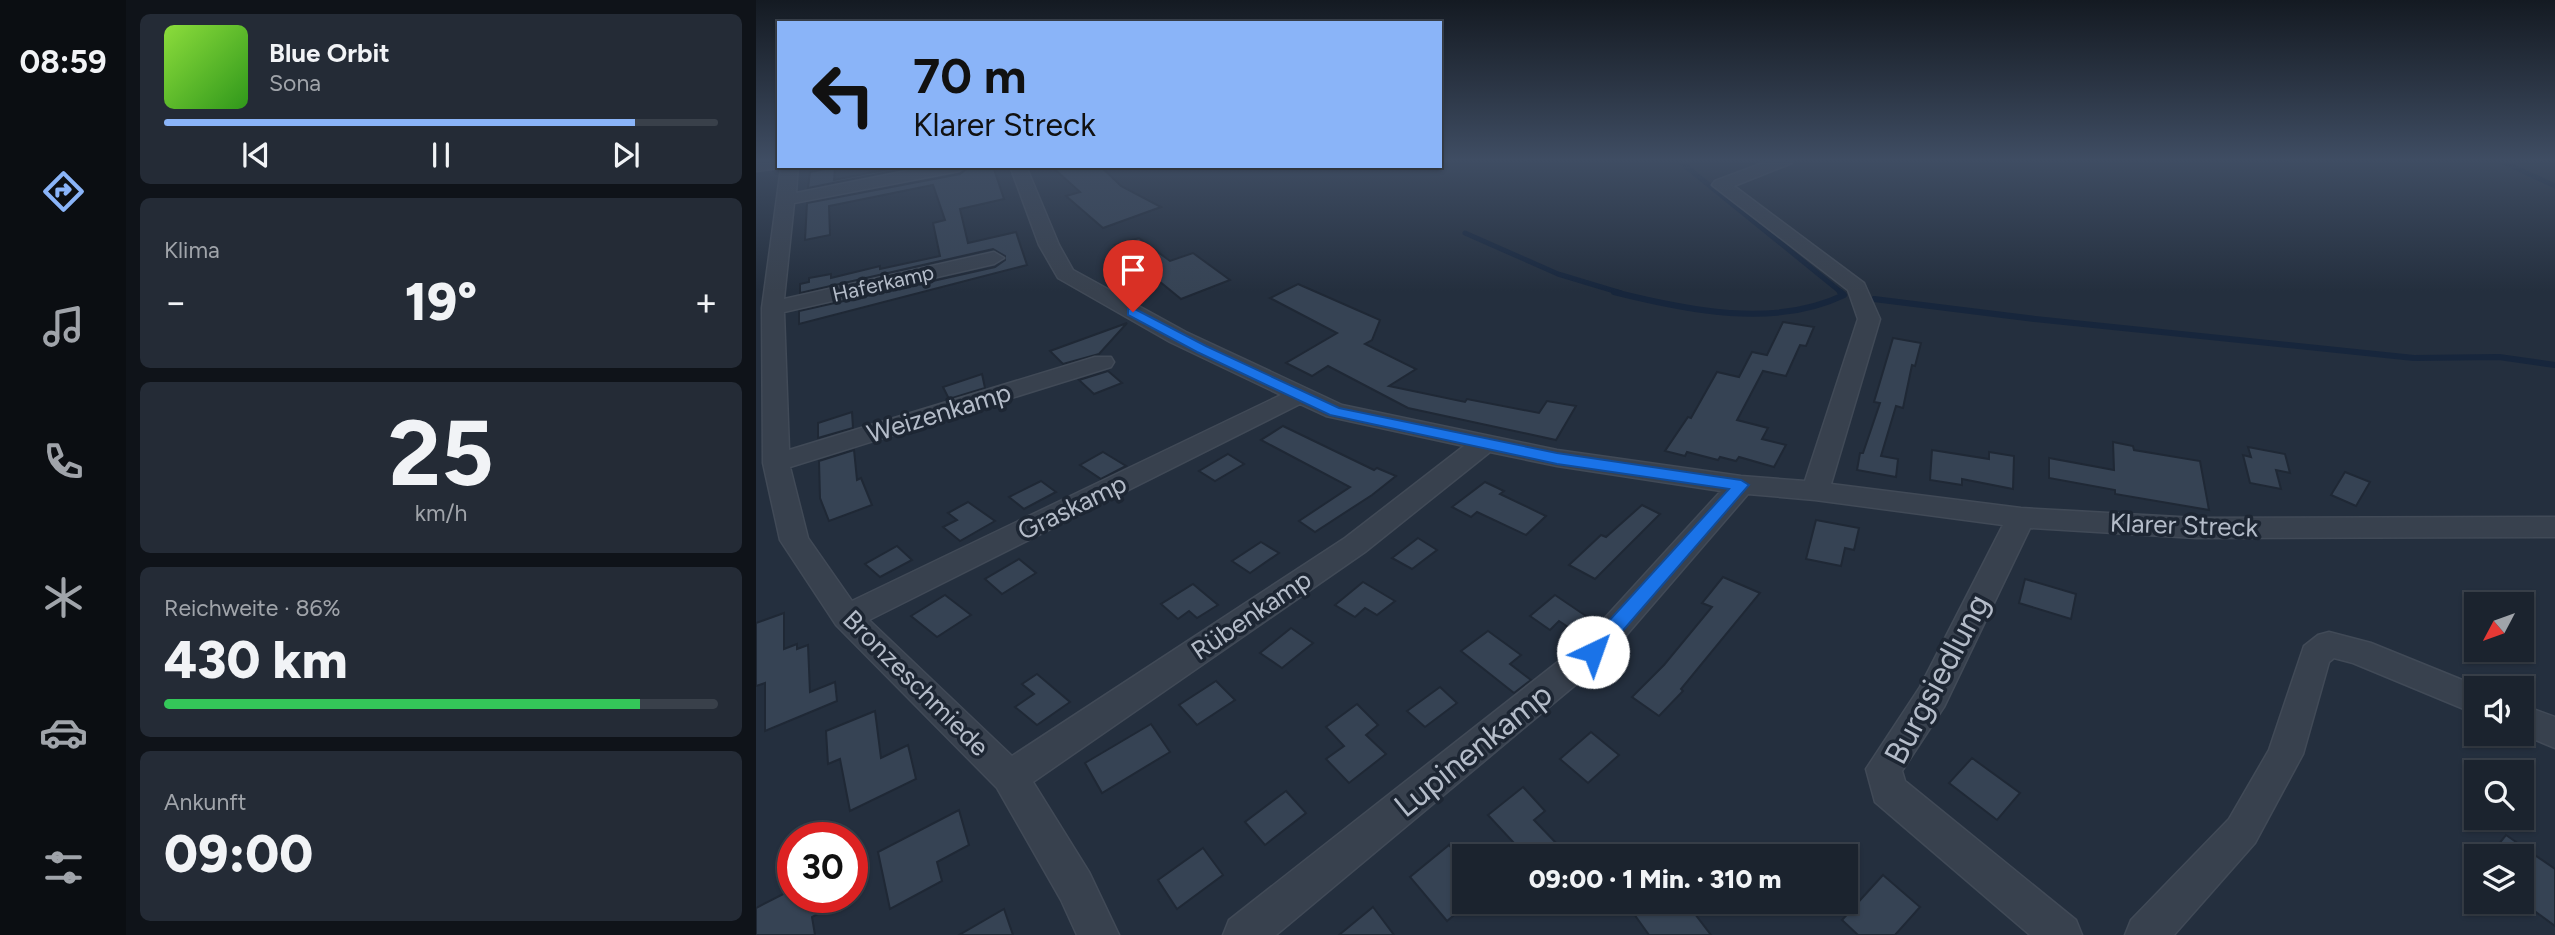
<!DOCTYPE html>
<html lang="de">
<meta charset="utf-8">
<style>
body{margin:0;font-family:Figtree,sans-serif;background:#242b36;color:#f1f3f6;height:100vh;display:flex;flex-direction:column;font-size:26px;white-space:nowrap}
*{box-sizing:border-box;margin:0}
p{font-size:23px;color:#a0a4aa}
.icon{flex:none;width:38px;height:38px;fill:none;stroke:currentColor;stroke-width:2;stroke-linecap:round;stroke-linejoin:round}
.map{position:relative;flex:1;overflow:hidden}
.panel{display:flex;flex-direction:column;gap:14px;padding:14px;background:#0f1319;width:630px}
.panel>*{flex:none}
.banner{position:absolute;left:21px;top:21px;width:665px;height:147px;border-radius:0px;box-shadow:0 2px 5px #0004,0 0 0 2px #39404a;background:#8ab4f8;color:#111;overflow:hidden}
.needle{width:46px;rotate:229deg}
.fabs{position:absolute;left:1708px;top:592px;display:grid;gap:14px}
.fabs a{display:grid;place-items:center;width:70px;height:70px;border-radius:0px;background:#1b232e;box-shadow:0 2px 5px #0004,0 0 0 2px #39404a;font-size:35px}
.speed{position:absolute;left:21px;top:822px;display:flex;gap:14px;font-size:35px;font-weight:700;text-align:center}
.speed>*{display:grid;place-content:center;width:91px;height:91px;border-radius:50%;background:#1b232e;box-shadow:0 2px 5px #0004,0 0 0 2px #39404a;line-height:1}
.speed .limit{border:10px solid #d22;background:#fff;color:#111}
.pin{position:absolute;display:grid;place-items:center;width:60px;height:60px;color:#fff;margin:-72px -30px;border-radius:50% 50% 50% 0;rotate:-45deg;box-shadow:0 0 7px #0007}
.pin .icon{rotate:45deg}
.me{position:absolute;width:77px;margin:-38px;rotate:42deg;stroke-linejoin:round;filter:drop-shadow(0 0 5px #0008)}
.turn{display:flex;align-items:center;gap:24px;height:147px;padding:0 21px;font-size:32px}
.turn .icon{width:91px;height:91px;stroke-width:2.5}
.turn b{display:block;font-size:49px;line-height:60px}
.big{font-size:52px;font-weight:800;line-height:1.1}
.panel .card{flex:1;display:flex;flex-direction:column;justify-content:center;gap:10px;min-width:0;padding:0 24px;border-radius:10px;background:#242b36}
.panel .dial{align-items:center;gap:0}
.dial b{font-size:91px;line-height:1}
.song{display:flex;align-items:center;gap:21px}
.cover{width:84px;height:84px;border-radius:10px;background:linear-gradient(135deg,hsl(90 70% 55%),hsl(110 70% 35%))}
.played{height:7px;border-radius:4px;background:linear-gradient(90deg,#8ab4f8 85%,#39404a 85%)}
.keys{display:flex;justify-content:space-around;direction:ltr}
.heat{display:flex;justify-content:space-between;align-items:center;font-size:38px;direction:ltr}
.charge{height:10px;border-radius:5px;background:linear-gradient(90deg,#34c759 86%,#39404a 0)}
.trip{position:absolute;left:696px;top:844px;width:406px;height:70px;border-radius:0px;background:#1b232e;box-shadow:0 2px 5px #0004,0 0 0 2px #39404a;font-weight:800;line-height:70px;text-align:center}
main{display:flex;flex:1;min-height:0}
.tabs{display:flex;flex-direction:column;width:126px;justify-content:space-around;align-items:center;background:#0b0e12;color:#a0a4aa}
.tabs .icon{width:49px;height:49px}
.tabs .active{color:#8ab4f8}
.tabs b{font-size:32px;color:#f1f3f6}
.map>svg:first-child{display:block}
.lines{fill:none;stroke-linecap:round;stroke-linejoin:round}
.stream-far1{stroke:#17263c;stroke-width:5}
.stream{stroke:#17263c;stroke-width:6}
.building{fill:#364354;stroke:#1f2835;stroke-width:2}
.minor-casing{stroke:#414a57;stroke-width:3}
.minor{fill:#38414e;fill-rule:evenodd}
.route{fill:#1a73e8;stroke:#114b97;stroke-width:2}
.labels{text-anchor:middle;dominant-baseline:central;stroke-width:7;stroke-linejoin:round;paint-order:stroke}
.far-street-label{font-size:21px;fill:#b4bcc9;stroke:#1d2633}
.street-label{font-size:26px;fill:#b4bcc9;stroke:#1d2633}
.near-street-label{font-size:32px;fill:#b4bcc9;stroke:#1d2633}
</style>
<main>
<nav class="tabs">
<b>08:59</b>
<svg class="icon active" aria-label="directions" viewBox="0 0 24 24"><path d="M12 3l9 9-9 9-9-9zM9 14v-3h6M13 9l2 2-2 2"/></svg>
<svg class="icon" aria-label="music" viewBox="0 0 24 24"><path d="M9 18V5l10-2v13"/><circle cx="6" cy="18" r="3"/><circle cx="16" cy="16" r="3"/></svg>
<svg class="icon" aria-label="phone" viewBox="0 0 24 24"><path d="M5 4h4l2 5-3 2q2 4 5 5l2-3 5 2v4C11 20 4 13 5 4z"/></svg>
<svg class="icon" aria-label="climate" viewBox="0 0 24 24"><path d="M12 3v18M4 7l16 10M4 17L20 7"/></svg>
<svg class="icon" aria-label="car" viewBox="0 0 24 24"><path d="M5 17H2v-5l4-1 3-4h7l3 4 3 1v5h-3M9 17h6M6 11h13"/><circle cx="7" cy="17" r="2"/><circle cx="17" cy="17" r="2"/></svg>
<svg class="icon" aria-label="filters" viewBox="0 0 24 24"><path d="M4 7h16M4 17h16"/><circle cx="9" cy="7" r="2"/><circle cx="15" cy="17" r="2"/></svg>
</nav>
<section class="panel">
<div class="card">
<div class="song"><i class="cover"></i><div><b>Blue Orbit</b><p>Sona</p></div></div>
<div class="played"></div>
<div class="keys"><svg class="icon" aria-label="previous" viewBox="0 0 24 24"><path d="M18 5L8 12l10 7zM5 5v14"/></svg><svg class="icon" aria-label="pause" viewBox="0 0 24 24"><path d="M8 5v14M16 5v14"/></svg><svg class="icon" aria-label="next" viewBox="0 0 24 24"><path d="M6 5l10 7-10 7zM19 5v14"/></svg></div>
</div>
<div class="card"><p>Klima</p>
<div class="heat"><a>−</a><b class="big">19°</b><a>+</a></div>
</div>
<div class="card dial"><b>25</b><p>km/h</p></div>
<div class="card"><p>Reichweite · 86%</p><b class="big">430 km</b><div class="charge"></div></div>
<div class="card"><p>Ankunft</p><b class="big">09:00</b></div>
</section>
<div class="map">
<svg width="1799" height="935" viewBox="0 0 1799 935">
<rect width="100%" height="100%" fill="#242f3e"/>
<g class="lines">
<g class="stream-far1">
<path d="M 922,160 L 1086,293"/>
<path d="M 1743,160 L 1799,186"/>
<path d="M 709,233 L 802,274 L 865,293"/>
</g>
<g class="stream">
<path d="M 858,292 C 930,310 1018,329 1088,295 L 1084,292"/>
<path d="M 1118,299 L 1279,319 L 1658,358 L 1743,357 L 1799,365"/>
</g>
</g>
<g class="building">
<path d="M 149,166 L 161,166 L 52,188 L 54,172 L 79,167 L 78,180 Z"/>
<path d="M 214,166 L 237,166 L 248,199 L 204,209 L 212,243 L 260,232 L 271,265 L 43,324 L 43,311 L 239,267 L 249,260 L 249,256 L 237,249 L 44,293 L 44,284 L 53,282 L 53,278 L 75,274 L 75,278 L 124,266 L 124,269 L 184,256 L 177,223 L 189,220 L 177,185 L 73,206 L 74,235 L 49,240 L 51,203 L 204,174 Z"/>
<path d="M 295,166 L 344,166 L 365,186 L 405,207 L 347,228 L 310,196 L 324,192 Z"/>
<path d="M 383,238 L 414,261 L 437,253 L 474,280 L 425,299 L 359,245 Z"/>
<path d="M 542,284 L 624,320 L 616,340 L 609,344 L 660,369 L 633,386 L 709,402 L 711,399 L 783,413 L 791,401 L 820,406 L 800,440 L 652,408 L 572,366 L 556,376 L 530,363 L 581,333 L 514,298 Z"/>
<path d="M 1027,322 L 1058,327 L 1050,346 L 1044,345 L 1030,376 L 1007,371 L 981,420 L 1012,428 L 1006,439 L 1030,445 L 1018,467 L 983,457 L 980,461 L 964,457 L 962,460 L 931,452 L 929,456 L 909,451 L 932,417 L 935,418 L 961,372 L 983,377 L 996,352 L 1011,355 Z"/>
<path d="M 371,323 L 343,354 L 307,364 L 294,351 Z"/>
<path d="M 1137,338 L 1165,343 L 1159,366 L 1156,365 L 1147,408 L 1140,406 L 1125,456 L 1142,459 L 1140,477 L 1101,470 L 1104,453 L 1107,453 L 1124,403 L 1118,402 Z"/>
<path d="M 352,371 L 366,383 L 338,394 L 323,380 Z"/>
<path d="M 226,374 L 229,388 L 193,399 L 187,387 Z"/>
<path d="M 96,412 L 97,428 L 62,438 L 62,423 Z"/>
<path d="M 527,426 L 618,470 L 621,468 L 640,476 L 616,495 L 559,532 L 543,521 L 594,487 L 505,440 Z"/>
<path d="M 1357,442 L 1377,446 L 1378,450 L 1444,461 L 1453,510 L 1359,494 L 1359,490 L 1293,478 L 1293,458 L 1358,470 Z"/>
<path d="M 1492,447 L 1529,454 L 1534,473 L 1520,470 L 1525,489 L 1494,483 L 1487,455 L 1495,457 Z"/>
<path d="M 98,450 L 101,480 L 105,478 L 116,505 L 73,521 L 64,498 L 63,461 Z"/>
<path d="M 1176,450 L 1233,459 L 1233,452 L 1258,456 L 1257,489 L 1206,479 L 1206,485 L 1174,480 Z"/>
<path d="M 347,452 L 370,466 L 345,479 L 324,465 Z"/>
<path d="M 472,454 L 488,464 L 459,481 L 443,471 Z"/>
<path d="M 1589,472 L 1614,482 L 1600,506 L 1575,495 Z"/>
<path d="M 285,481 L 300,492 L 268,509 L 253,497 Z"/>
<path d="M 729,482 L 748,491 L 744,494 L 790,516 L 770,535 L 721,512 L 715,517 L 696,507 Z"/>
<path d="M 212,502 L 239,521 L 204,541 L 187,527 L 201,520 L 192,513 Z"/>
<path d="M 886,505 L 904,514 L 839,579 L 813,565 L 845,535 L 850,537 Z"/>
<path d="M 1060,520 L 1103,528 L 1098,550 L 1089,548 L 1085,566 L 1050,559 Z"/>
<path d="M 662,538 L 681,550 L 656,569 L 636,558 Z"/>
<path d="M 505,542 L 523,553 L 494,573 L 476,561 Z"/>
<path d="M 141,546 L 156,560 L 124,577 L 109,564 Z"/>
<path d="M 263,559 L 280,573 L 246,594 L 229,579 Z"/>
<path d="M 967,577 L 1004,593 L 925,689 L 927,691 L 903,716 L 876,697 L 908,665 L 956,607 L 946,603 Z"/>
<path d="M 1269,579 L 1320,594 L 1315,619 L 1263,603 Z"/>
<path d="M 607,582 L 639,601 L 621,615 L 609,608 L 599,617 L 579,605 Z"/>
<path d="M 437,584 L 462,605 L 441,618 L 433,611 L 422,619 L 405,604 Z"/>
<path d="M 189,595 L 215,615 L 181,637 L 155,616 Z"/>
<path d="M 799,595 L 830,616 L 815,629 L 803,621 L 794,630 L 774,616 Z"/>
<path d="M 28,613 L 28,649 L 41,644 L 41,649 L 52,645 L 54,692 L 79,682 L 81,701 L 9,731 L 9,683 L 0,686 L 0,623 Z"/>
<path d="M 535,628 L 557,643 L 526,668 L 504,653 Z"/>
<path d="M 732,631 L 765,655 L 754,664 L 775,680 L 758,693 L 705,651 Z"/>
<path d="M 281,674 L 314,702 L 281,725 L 259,707 L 278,694 L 266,684 Z"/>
<path d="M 460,681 L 479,700 L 441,725 L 423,705 Z"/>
<path d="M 684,687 L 701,703 L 669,727 L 651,711 Z"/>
<path d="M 601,704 L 622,725 L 610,735 L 630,754 L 593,783 L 570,759 L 588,746 L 570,727 Z"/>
<path d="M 119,711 L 125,758 L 152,745 L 160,779 L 94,811 L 84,759 L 72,764 L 70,731 Z"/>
<path d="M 395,724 L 414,752 L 346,793 L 329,763 Z"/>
<path d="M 835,732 L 863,755 L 832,783 L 804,759 Z"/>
<path d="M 1216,758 L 1264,793 L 1241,820 L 1193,783 Z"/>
<path d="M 767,787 L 789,811 L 778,820 L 801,844 L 787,856 L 770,856 L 732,815 Z"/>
<path d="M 530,791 L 550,813 L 509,845 L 489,822 Z"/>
<path d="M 203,810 L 213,845 L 181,862 L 186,881 L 134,909 L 122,852 Z"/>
<path d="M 1750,835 L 1799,869 L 1799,926 L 1766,902 L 1766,856 L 1733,856 Z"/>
<path d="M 693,845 L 709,863 L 709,906 L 691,921 L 654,877 Z"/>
<path d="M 447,848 L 467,875 L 421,909 L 402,880 Z"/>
<path d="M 1127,875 L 1164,907 L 1139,935 L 1102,935 L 1086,920 Z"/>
<path d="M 37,889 L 37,898 L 92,898 L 56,917 L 59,935 L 0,935 L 0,908 Z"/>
<path d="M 894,901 L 929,901 L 955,935 L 893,935 L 878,914 Z"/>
<path d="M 617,907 L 638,935 L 583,935 Z"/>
<path d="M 248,909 L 257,935 L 203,935 Z"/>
</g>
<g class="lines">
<defs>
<g id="minor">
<path d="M 23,160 L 23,166 L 42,166 L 40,193 L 176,166 L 211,166 L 203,171 L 38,203 L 28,299 L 238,252 L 248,258 L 238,264 L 28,312 L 33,450 L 339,357 L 355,357 L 358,362 L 355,367 L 34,467 L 52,538 L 96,601 L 525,395 L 414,342 L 302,278 L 283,245 L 254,166 L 270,166 L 303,245 L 317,270 L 430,332 L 586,405 L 801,450 L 985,476 L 1049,481 L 1102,319 L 1092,290 L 956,185 L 959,181 L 1015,160 L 1038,160 L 1036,163 L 978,186 L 1108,283 L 1124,319 L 1075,484 L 1265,508 L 1440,518 L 1799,517 L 1799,537 L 1440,538 L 1274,528 L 1188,707 L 1146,771 L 1149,781 L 1320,920 L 1326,935 L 1274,935 L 1119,802 L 1110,769 L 1164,687 L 1247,525 L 1059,500 L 992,494 L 848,661 L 520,935 L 467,935 L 473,920 L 826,643 L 965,491 L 801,466 L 734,452 L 609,552 L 277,782 L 333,872 L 363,935 L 321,935 L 305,900 L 241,788 L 80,625 L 24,540 L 7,463 L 6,308 L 25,168 L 0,171 L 0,161 ZM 544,404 L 570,416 L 708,446 L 589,538 L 256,756 L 113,620 Z"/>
<path d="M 1573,632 L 1615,643 L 1726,688 L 1720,688 L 1720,714 L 1597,663 L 1578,658 L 1573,662 L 1547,754 L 1499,843 L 1418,935 L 1369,935 L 1375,920 L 1473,819 L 1513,750 L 1548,646 L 1562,635 Z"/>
<path d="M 1766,705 L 1799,717 L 1799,748 L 1763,733 L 1766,733 Z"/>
</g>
</defs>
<use href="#minor" class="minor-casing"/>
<use href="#minor" class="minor"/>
</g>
<linearGradient id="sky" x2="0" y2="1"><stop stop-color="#141a22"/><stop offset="0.55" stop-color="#3f4d63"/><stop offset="1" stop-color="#3f4d63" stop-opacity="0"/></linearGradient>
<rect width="1799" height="291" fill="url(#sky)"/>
<path class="route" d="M 377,308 L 450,346 L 583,408 L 801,453 L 985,480 L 993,485 L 844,657 L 837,659 L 830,657 L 827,652 L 830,646 L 973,489 L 801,464 L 574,415 L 441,352 L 372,315 L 372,309 Z"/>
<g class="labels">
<g class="far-street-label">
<text transform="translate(127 283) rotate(-13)">Haferkamp</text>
</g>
<g class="street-label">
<text transform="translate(183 413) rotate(-17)">Weizenkamp</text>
<text transform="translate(316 507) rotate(-26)">Graskamp</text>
<text transform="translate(1428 525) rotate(2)">Klarer Streck</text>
<text transform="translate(495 615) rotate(-34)">Rübenkamp</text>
<text transform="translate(160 683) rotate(45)">Bronzeschmiede</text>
</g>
<g class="near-street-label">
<text transform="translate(1181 679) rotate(-62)">Burgsiedlung</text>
<text transform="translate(717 750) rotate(-39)">Lupinenkamp</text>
</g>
</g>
</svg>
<div class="fabs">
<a><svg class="needle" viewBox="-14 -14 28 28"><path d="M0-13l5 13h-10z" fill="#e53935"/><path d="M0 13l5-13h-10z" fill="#a0a4aa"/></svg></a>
<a><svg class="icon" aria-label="sound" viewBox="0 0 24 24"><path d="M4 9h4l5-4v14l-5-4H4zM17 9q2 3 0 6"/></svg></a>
<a><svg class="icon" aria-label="search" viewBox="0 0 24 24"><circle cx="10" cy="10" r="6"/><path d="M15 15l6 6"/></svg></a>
<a><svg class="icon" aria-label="layers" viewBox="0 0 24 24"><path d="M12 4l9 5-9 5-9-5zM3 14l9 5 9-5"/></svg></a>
</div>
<div class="speed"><div class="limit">30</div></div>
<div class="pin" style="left:377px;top:312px;background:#d93025"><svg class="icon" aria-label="arrive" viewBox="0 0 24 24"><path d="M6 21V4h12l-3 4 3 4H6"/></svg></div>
<svg class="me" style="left:837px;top:652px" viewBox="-20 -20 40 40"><circle r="19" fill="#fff"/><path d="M0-13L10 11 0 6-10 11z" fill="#1a73e8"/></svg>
<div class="trip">09:00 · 1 Min. · 310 m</div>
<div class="banner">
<div class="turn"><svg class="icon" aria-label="left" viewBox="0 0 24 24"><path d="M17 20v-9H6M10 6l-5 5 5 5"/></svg><div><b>70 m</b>Klarer Streck</div></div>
</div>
</div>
</main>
